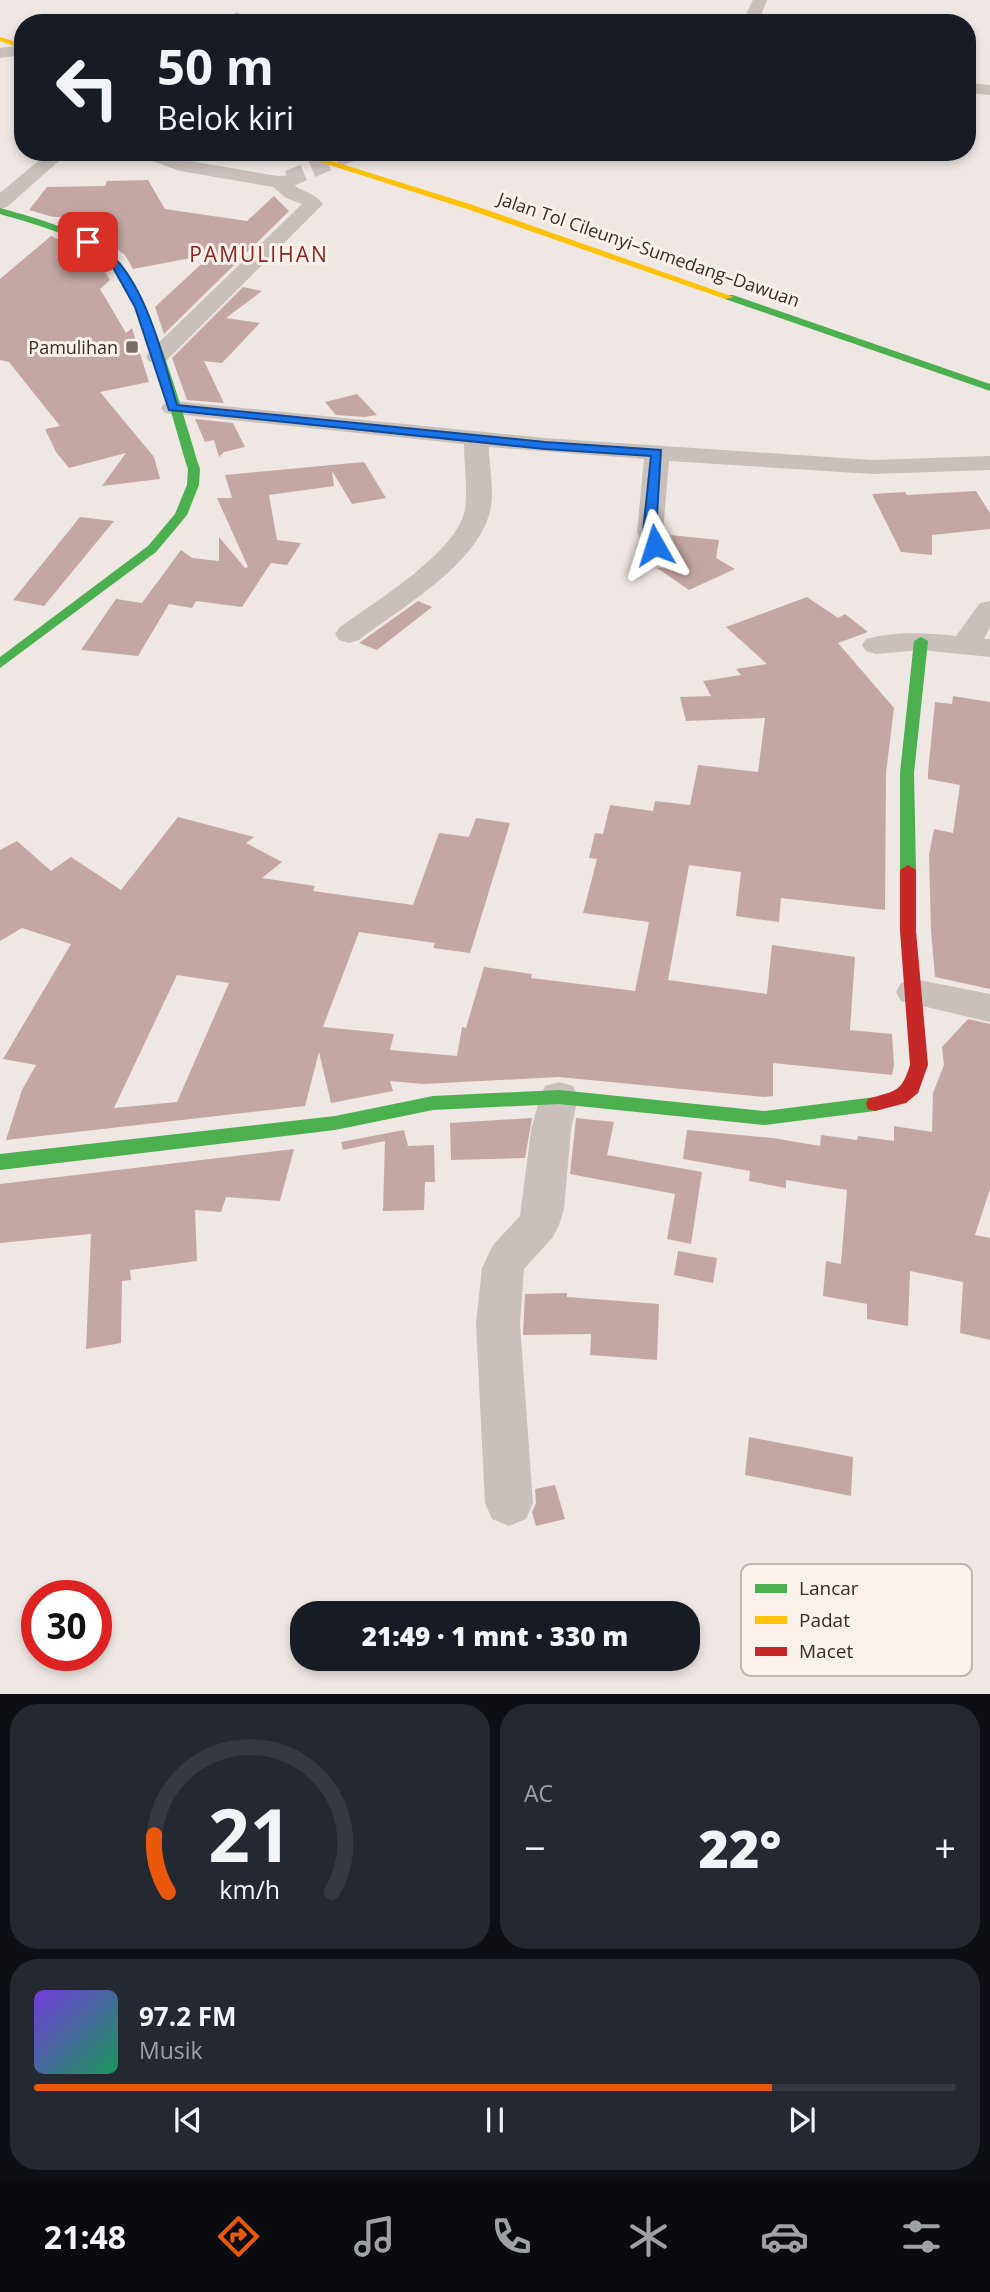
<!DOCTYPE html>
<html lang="id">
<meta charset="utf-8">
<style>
body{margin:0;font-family:"Open Sans",sans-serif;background:#242831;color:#f1f3f6;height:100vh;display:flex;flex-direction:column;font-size:26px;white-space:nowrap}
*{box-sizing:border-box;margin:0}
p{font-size:23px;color:#9ea1a6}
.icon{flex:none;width:38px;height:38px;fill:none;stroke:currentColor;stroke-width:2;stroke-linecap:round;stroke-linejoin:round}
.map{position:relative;height:1694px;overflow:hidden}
.details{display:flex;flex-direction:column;gap:10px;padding:10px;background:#0d0f14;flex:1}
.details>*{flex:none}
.guide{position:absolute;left:14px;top:14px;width:962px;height:147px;border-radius:28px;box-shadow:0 4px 10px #0003;background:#171b24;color:#f1f3f6;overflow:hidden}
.speed{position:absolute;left:21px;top:1580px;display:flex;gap:14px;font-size:35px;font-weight:700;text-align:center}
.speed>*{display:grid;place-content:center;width:91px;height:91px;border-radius:50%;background:#171b24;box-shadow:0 4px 10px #0003;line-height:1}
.speed .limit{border:10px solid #d22;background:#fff;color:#111}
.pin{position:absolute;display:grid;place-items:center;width:60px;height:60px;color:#fff;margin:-30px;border-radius:14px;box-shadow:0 4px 10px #0006}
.me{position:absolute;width:77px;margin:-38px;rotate:354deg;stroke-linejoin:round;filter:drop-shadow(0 0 5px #0008)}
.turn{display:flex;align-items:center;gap:24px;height:147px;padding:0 28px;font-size:32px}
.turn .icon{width:91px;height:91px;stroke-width:2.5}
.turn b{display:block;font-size:49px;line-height:60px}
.big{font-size:52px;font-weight:800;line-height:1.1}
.details .card{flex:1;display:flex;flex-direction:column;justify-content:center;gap:10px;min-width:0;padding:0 24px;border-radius:28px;background:#242831}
.details .dial{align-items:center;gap:0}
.dial svg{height:182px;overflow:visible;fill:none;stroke:#363941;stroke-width:7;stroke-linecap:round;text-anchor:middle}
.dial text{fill:#f1f3f6;stroke:none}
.song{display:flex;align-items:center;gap:21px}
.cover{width:84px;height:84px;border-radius:10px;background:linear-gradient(135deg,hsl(260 70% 55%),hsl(150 70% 35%))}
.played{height:7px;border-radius:4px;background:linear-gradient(90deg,#ea580c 80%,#363941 80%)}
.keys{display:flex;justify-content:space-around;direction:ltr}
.heat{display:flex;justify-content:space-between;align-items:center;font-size:38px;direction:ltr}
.details .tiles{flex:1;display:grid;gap:10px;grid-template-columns:1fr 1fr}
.card:last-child{grid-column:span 2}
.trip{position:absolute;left:290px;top:1601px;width:410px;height:70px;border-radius:28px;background:#171b24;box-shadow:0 4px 10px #0003;font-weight:800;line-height:70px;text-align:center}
.tabs{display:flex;height:112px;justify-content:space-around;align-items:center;background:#090b0e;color:#9ea1a6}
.tabs .icon{width:49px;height:49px}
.tabs .active{color:#ea580c}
.tabs b{font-size:32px;color:#f1f3f6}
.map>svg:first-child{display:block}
.building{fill:#c4a7a4;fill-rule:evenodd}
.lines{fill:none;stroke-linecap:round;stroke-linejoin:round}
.street-tunnel{stroke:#cbc1be;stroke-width:17;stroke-dasharray:17 9;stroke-linecap:butt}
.street{fill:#c9c0bc;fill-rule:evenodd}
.fast{fill:#4caf50;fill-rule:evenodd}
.slow{fill:#ffc107;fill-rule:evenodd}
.jam{fill:#c62828;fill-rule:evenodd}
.route{fill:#1a73e8;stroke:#114b97;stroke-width:2}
.poi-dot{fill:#796d6a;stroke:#fbf1eb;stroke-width:2.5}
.labels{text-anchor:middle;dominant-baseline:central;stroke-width:6;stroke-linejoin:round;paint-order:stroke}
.far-street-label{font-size:18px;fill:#3a2b29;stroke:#fbf1eb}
.far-poi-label{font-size:18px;fill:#3a2b29;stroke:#fbf1eb;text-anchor:end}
.far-quarter-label{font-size:21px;letter-spacing:2px;fill:#8f231d;stroke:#fbf1eb}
.key{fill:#fbf1eb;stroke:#c1b6b1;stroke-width:2}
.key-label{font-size:19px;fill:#3a2b29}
</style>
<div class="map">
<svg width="990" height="1694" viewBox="0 0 990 1694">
<rect width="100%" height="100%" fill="#efe7e3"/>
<g class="building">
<path d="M 148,180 L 165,209 L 247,221 L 274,196 L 289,211 L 164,334 L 155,307 L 212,254 L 133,269 L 125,255 L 98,235 L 68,221 L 72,217 L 53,217 L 29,210 L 47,187 L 105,186 L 107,181 Z"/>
<path d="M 51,236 L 79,249 L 103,268 L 110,280 L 100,289 L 126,333 L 132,328 L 149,382 L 100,392 L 154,457 L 160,479 L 102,486 L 126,453 L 69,468 L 56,452 L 45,429 L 60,426 L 9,362 L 0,360 L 0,279 Z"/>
<path d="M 243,287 L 262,291 L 226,318 L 260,323 L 222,363 L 204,361 L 224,403 L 187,400 L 172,358 Z"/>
<path d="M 357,394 L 377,415 L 365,417 L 336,415 L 325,402 Z"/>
<path d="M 195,419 L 233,423 L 245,447 L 224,452 L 219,457 L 214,440 L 205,442 Z"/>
<path d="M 364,462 L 386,498 L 352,504 L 332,471 L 334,486 L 269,495 L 277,540 L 301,543 L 287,565 L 271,563 L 242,607 L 196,601 L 192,608 L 169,604 L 138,656 L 81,650 L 116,599 L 142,603 L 181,550 L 192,558 L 219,561 L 219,537 L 245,568 L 248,567 L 217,498 L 232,498 L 225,475 Z"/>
<path d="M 976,491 L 990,513 L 990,529 L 932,535 L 932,555 L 901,552 L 872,494 L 905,492 L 907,495 Z"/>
<path d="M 80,517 L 114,521 L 44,606 L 13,600 Z"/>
<path d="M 670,535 L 719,540 L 716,558 L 735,569 L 689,590 L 657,568 L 672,567 L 676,559 Z"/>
<path d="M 807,597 L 838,618 L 845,614 L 868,632 L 838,643 L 894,708 L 886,773 L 885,910 L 781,898 L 779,922 L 736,916 L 741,872 L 689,865 L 668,980 L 767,994 L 772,945 L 855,957 L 850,1030 L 892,1034 L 894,1065 L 892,1075 L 773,1063 L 773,1096 L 765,1097 L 559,1077 L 423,1084 L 390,1081 L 393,1091 L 331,1103 L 319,1052 L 305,1106 L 6,1140 L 22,1090 L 36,1065 L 3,1059 L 71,944 L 22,928 L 0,941 L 0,850 L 17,841 L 51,871 L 71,857 L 121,890 L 178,817 L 254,837 L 246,843 L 282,862 L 262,878 L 315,886 L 313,891 L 413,905 L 439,833 L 469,837 L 476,818 L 510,823 L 470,953 L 433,948 L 435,943 L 359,932 L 323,1027 L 394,1034 L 390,1050 L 457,1056 L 462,1027 L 466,1028 L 484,967 L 532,974 L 531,978 L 635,991 L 649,922 L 583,913 L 597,859 L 589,858 L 595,833 L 603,834 L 610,805 L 653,811 L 655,801 L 690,805 L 698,765 L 758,772 L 765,718 L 686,721 L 680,697 L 711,696 L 703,681 L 741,675 L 736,669 L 767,664 L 726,627 ZM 177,975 L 229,983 L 177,1102 L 114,1108 Z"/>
<path d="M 418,601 L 432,607 L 377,650 L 359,643 Z"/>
<path d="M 953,696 L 990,702 L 990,989 L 935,977 L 931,931 L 929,855 L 934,829 L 953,833 L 960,785 L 928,779 L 928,773 L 935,702 L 952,704 Z"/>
<path d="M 968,1019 L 990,1024 L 990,1189 L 975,1235 L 990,1238 L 990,1340 L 960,1333 L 963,1282 L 910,1271 L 908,1326 L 867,1319 L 867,1304 L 823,1296 L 826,1261 L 841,1264 L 847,1190 L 786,1180 L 786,1188 L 749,1181 L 750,1171 L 683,1159 L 687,1130 L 773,1138 L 820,1146 L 821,1135 L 857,1140 L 858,1136 L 894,1141 L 894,1126 L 932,1132 L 933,1093 L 944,1065 L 942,1047 Z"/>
<path d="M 532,1118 L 525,1158 L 451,1160 L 450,1123 Z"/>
<path d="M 576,1118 L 614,1122 L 607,1155 L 702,1172 L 691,1244 L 667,1239 L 675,1194 L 570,1174 Z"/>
<path d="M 404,1130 L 408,1146 L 434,1145 L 435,1182 L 425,1182 L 424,1210 L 383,1211 L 385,1141 L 343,1150 L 341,1142 Z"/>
<path d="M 294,1149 L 280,1201 L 226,1197 L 221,1212 L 195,1210 L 197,1261 L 130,1270 L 131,1280 L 122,1281 L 121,1343 L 86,1349 L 91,1234 L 0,1243 L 0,1184 Z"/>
<path d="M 678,1251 L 717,1258 L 713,1283 L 674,1275 Z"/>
<path d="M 567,1293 L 567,1297 L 659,1304 L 657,1360 L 590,1355 L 591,1334 L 523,1335 L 525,1294 Z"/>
<path d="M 749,1437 L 853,1457 L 851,1496 L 745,1475 Z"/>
<path d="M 555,1485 L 565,1519 L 536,1526 L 532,1512 L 536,1503 L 535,1489 Z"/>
</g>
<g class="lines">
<path class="street-tunnel" d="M 288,179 L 353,152"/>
<g class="street">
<path d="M 753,0 L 767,0 L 758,23 L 742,23 Z"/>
<path d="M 237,12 L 245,17 L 238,23 L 220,23 Z"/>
<path d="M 23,45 L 23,55 L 0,58 L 0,48 Z"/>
<path d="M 968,83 L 990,85 L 990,95 L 968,93 Z"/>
<path d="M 49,152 L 69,152 L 7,207 L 0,209 L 0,193 Z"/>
<path d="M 135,152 L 162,152 L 184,160 L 278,176 L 295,175 L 297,179 L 292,184 C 303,192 315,193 323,204 L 165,362 L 149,362 L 146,357 L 149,352 L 302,204 L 286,198 L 273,187 L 180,171 L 138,156 Z"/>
<path d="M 173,401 L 545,438 L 872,460 L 990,456 L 990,470 L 872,474 L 669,461 L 663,532 L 674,558 L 671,564 L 661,566 L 651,564 L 637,532 L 644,459 L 489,447 C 489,466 495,492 490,511 C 478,564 401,608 359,640 L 349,643 L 339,640 L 335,634 L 339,628 C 374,602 458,552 465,509 C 468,489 464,465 464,444 L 165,413 L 161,408 L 165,403 Z"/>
<path d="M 990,601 L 990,627 L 984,639 L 990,639 L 990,657 L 921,650 L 876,654 L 866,651 L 862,645 L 866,639 C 896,631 926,633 956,636 L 980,603 Z"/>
<path d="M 914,979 L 990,994 L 990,1022 L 901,1001 L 896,992 L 901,983 Z"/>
<path d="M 559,1082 L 573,1086 L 578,1097 L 571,1130 L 564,1209 L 559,1225 L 553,1237 L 524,1269 L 520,1324 L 533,1503 L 526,1519 L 509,1526 L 492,1519 L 485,1503 L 476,1324 L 482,1268 L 493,1245 L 520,1216 L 531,1130 L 540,1097 L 545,1086 Z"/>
</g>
<g class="fast">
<path d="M 0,208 C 39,219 82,230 113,256 C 150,288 184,419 200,469 L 199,485 L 187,515 L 156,552 L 0,668 L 0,657 L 148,546 L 175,514 L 187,485 L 188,469 C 173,421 141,292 107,261 C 78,235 37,225 0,214 Z"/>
<path d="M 725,295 L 733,295 L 990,384 L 990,391 L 725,299 Z"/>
<path d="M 921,637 L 928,641 L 914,773 L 916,870 L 908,875 L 900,870 L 900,773 L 914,641 Z"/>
<path d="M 559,1090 L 765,1111 L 875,1097 L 882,1099 L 884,1104 L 882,1109 L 875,1111 L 765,1125 L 559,1104 L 433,1110 L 335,1130 L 0,1170 L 0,1154 L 335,1116 L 433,1096 Z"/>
</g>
<g class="slow">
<path d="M 0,37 L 23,44 L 23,49 L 0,41 Z"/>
<path d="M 289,152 L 303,152 L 473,205 L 734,297 L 725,299 L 467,209 Z"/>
</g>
<path class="jam" d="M 908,865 L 916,870 L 916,931 L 928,1065 L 918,1093 L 906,1103 L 875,1111 L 868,1109 L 866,1104 L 868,1099 C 895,1090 901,1094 910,1065 L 900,931 L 900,870 Z"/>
</g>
<path class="route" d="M 88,239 C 143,262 161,354 177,405 L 545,442 L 661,450 L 656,532 L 662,545 L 660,547 L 651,547 L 643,532 L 651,456 L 545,449 L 169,410 L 135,307 L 111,264 L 85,244 L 83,242 Z"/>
<rect class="poi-dot" x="125" y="340" width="14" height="14" rx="3.5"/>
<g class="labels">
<g class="far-street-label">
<text transform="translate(649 249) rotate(19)">Jalan Tol Cileunyi–Sumedang–Dawuan</text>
</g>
<g class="far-poi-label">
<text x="118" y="347">Pamulihan</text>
</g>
<g class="far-quarter-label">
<text x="259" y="254">PAMULIHAN</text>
</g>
</g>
<rect x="741" y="1564" width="231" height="112" rx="10" class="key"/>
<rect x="755" y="1584" width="32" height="9" fill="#4caf50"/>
<rect x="755" y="1616" width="32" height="8" fill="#ffc107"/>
<rect x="755" y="1647" width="32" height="9" fill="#c62828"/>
<g class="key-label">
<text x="799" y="1595">Lancar</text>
<text x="799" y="1627">Padat</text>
<text x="799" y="1658">Macet</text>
</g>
</svg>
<div class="speed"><div class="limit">30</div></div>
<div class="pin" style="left:88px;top:242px;background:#d93025"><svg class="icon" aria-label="arrive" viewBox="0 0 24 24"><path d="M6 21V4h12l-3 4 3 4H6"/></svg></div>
<svg class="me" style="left:655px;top:545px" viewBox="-20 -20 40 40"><path d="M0-17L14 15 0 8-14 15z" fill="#1a73e8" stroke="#fff" stroke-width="4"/></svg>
<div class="trip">21:49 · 1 mnt · 330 m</div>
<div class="guide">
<div class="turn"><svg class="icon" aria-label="left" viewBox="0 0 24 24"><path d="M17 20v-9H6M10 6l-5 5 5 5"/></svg><div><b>50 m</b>Belok kiri</div></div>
</div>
</div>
<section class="details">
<div class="tiles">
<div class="card dial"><svg viewBox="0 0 100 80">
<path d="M14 69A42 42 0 1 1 86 69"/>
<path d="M14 69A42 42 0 0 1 8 44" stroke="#ea580c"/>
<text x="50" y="56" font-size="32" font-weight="700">21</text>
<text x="50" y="72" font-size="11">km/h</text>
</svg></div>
<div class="card"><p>AC</p>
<div class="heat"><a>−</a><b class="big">22°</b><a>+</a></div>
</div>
<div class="card">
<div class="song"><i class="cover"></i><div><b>97.2 FM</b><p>Musik</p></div></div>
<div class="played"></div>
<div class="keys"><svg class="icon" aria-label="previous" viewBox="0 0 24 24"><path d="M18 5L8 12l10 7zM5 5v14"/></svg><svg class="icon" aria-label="pause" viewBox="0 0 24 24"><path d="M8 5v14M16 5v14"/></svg><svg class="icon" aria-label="next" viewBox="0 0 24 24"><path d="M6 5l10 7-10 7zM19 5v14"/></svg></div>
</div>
</div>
</section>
<nav class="tabs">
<b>21:48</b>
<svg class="icon active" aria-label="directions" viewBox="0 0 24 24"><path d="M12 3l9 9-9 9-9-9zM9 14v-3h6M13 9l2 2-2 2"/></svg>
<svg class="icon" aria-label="music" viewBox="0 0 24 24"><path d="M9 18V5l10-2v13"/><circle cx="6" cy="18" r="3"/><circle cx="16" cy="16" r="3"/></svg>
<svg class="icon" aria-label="phone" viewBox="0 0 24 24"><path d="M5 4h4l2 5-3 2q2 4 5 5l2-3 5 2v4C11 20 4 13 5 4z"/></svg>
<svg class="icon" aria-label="climate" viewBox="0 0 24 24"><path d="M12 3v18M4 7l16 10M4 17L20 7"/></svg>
<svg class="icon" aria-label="car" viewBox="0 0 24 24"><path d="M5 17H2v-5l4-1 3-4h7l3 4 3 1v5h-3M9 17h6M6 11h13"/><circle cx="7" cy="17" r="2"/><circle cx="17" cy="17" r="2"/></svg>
<svg class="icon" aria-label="filters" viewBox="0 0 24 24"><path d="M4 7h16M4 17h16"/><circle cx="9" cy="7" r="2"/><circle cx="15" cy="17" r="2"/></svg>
</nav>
